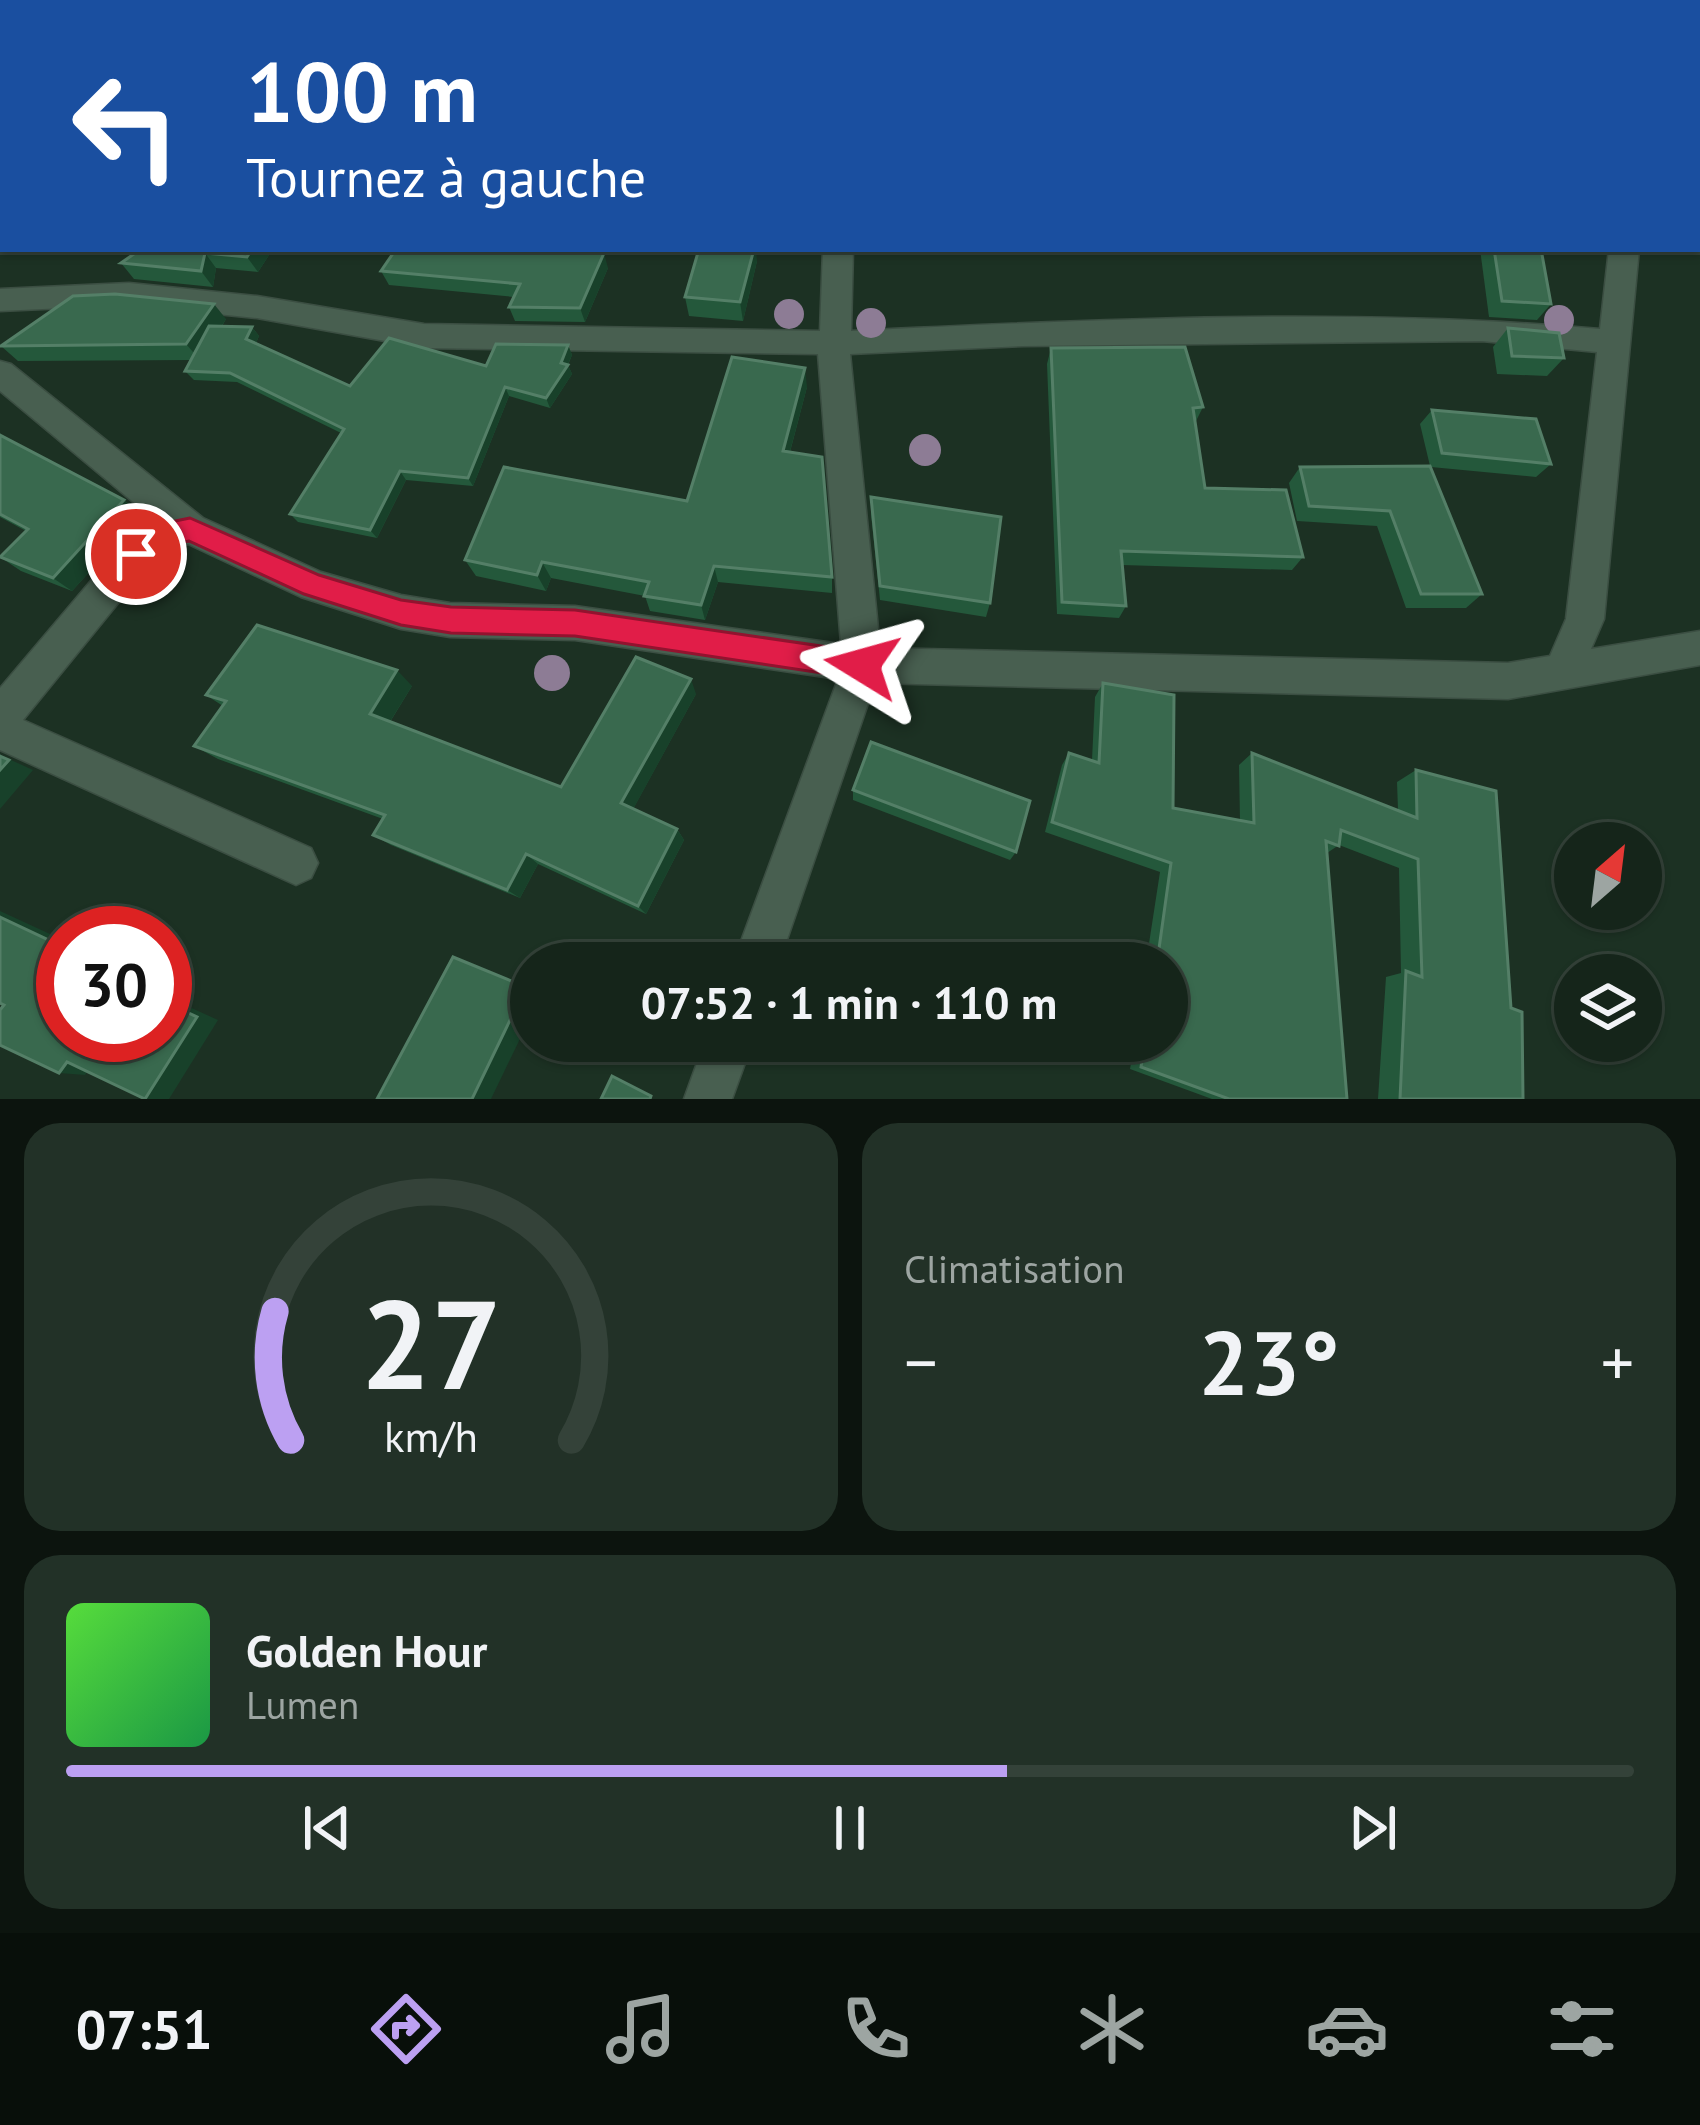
<!DOCTYPE html>
<html lang="fr">
<meta charset="utf-8">
<style>
body{margin:0;font-family:"PT Sans",sans-serif;background:#223127;color:#f1f3f6;height:100vh;display:flex;flex-direction:column;font-size:45px;white-space:nowrap}
*{box-sizing:border-box;margin:0}
p{font-size:39px;color:#9da5a2}
.icon{flex:none;width:66px;height:66px;fill:none;stroke:currentColor;stroke-width:2;stroke-linecap:round;stroke-linejoin:round}
.map{position:relative;height:1099px;overflow:hidden}
.side{display:flex;flex-direction:column;gap:24px;padding:24px;background:#0c140e;flex:1}
.side>*{flex:none}
.hud{position:absolute;left:0px;top:0px;width:1701px;height:252px;box-shadow:0 3px 9px #0004,0 0 0 3px #344239;background:#1a4fa0;color:#fff;overflow:hidden}
.needle{width:78px;rotate:28deg}
.buttons{position:absolute;left:1554px;top:822px;display:grid;gap:24px}
.buttons a{display:grid;place-items:center;width:108px;height:108px;border-radius:50%;background:#15251a;box-shadow:0 3px 9px #0004,0 0 0 3px #344239;font-size:60px}
.speed{position:absolute;left:36px;top:906px;display:flex;gap:24px;font-size:60px;font-weight:700;text-align:center}
.speed>*{display:grid;place-content:center;width:156px;height:156px;border-radius:50%;background:#15251a;box-shadow:0 3px 9px #0004,0 0 0 3px #344239;line-height:1}
.speed .limit{border:18px solid #d22;background:#fff;color:#111}
.pin{position:absolute;display:grid;place-items:center;width:102px;height:102px;color:#fff;margin:-51px;border:6px solid #fff;border-radius:50%;box-shadow:0 3px 12px #0007}
.me{position:absolute;width:132px;margin:-66px;rotate:278deg;stroke-linejoin:round;filter:drop-shadow(0 0 9px #0008)}
.turn{display:flex;align-items:center;gap:42px;height:252px;padding:0 48px;font-size:54px}
.turn .icon{width:156px;height:156px;stroke-width:2.5}
.turn b{display:block;font-size:84px;line-height:102px}
.big{font-size:90px;font-weight:800;line-height:1.1}
.side .tile{flex:1;display:flex;flex-direction:column;justify-content:center;gap:18px;min-width:0;padding:0 42px;border-radius:36px;background:#223127}
.side .dial{align-items:center;gap:0}
.dial svg{height:312px;overflow:visible;fill:none;stroke:#344239;stroke-width:7;stroke-linecap:round;text-anchor:middle}
.dial text{fill:#f1f3f6;stroke:none}
.song{display:flex;align-items:center;gap:36px}
.cover{width:144px;height:144px;border-radius:18px;background:linear-gradient(135deg,hsl(110 70% 55%),hsl(140 70% 35%))}
.played{height:12px;border-radius:6px;background:linear-gradient(90deg,#bca0f2 60%,#344239 60%)}
.keys{display:flex;justify-content:space-around;direction:ltr}
.heat{display:flex;justify-content:space-between;align-items:center;font-size:66px;direction:ltr}
.side .tiles{flex:1;display:grid;gap:24px;grid-template-columns:1fr 1fr}
.tile:last-child{grid-column:span 2}
.trip{position:absolute;left:510px;top:942px;width:678px;height:120px;border-radius:60px;background:#15251a;box-shadow:0 3px 9px #0004,0 0 0 3px #344239;font-weight:800;line-height:120px;text-align:center}
.tabs{display:flex;height:192px;justify-content:space-around;align-items:center;background:#080f0a;color:#9da5a2}
.tabs .icon{width:84px;height:84px}
.tabs .current{color:#bca0f2}
.tabs b{font-size:54px;color:#f1f3f6}
.map>svg:first-child{display:block}
.lines{fill:none;stroke-linecap:round;stroke-linejoin:round}
.minor-casing{stroke:#3b4e42;stroke-width:3}
.minor{fill:#485f50;fill-rule:evenodd}
.tree{fill:#8d7c95}
.wall{fill:#24583b}
.shaded-wall{fill:#18412a}
.building{fill:#39694e;stroke:#547f67;stroke-width:3}
.route{fill:#e11d48;stroke:#92132f;stroke-width:3}
</style>
<div class="map">
<svg width="1700" height="1099" viewBox="0 0 1700 1099">
<rect width="100%" height="100%" fill="#1c3123"/>
<g class="lines">
<defs>
<g id="minor">
<path d="M 705,0 L 747,0 L 703,3 Z"/>
<path d="M 1468,0 L 1494,0 L 1496,3 L 1470,3 Z"/>
<path d="M 1644,0 L 1679,0 L 1642,3 Z"/>
<rect x="1698" y="218" width="2" height="20"/>
<path d="M 823,249 L 853,249 L 851,331 C 1098,319 1354,307 1600,329 L 1609,249 L 1639,249 L 1604,619 L 1591,649 L 1700,631 L 1700,665 L 1508,699 L 875,683 L 779,963 L 733,963 L 838,679 L 575,640 L 450,637 L 401,629 L 301,597 L 188,544 L 170,548 L 149,565 L 23,720 L 311,848 L 318,863 L 311,878 L 296,885 L 0,750 L 0,688 L 123,543 L 156,521 L 0,391 L 0,361 L 11,364 L 203,518 L 321,572 L 401,595 L 450,603 L 575,606 L 841,644 L 818,354 L 424,348 L 257,318 L 129,305 L 0,311 L 0,289 L 129,283 L 257,296 L 424,324 L 820,331 ZM 1482,341 L 1597,352 L 1566,619 L 1550,656 L 1508,663 L 880,648 L 850,354 L 1024,346 Z"/>
<path d="M 705,1041 L 753,1041 L 732,1099 L 684,1099 Z"/>
</g>
</defs>
<use href="#minor" class="minor-casing"/>
<use href="#minor" class="minor"/>
</g>
<g class="tree">
<circle cx="789" cy="314" r="15"/>
<circle cx="1559" cy="320" r="15"/>
<circle cx="871" cy="323" r="15"/>
<circle cx="925" cy="450" r="16"/>
<circle cx="552" cy="673" r="18"/>
</g>
<g class="wall">
<path d="M 1269,0 L 1472,0 L 1475,3 L 1270,3 Z"/>
<path d="M 1700,0 L 1700,78 L 1698,77 L 1698,3 Z"/>
<path d="M 141,249 L 273,249 L 258,272 L 216,268 L 213,287 L 134,279 L 121,263 Z"/>
<path d="M 1480,249 L 1541,249 L 1551,304 L 1537,320 L 1489,317 Z"/>
<path d="M 757,261 L 743,321 L 689,316 L 685,297 Z"/>
<path d="M 608,268 L 585,322 L 515,321 L 509,307 L 514,297 L 389,285 L 381,271 Z"/>
<path d="M 226,319 L 222,326 L 252,327 L 259,336 L 256,343 L 350,386 L 486,366 L 568,345 L 572,355 L 568,365 L 572,374 L 550,408 L 509,396 L 473,486 L 406,480 L 377,538 L 298,522 L 290,514 L 341,433 L 237,382 L 194,380 L 185,371 L 191,360 L 18,361 L 1,346 Z"/>
<path d="M 1508,328 L 1564,358 L 1547,376 L 1497,374 L 1493,347 Z"/>
<path d="M 1051,348 L 1203,407 L 1195,423 L 1205,488 L 1303,557 L 1292,570 L 1122,565 L 1126,606 L 1119,618 L 1057,614 L 1047,364 Z"/>
<path d="M 807,387 L 790,452 L 832,577 L 832,593 L 718,582 L 705,620 L 650,611 L 645,596 L 551,578 L 546,591 L 476,576 L 465,560 L 687,501 Z"/>
<path d="M 1432,410 L 1551,464 L 1536,477 L 1431,467 L 1482,594 L 1466,608 L 1406,608 L 1377,526 L 1297,521 L 1289,483 L 1300,467 L 1430,466 L 1420,424 Z"/>
<path d="M 0,435 L 124,500 L 141,515 L 72,591 L 21,571 L 0,557 L 26,531 L 0,517 Z"/>
<path d="M 871,497 L 990,603 L 986,617 L 880,600 L 871,514 Z"/>
<path d="M 1103,683 L 1173,808 L 1240,821 L 1239,765 L 1252,753 L 1398,810 L 1397,782 L 1416,770 L 1511,1008 L 1523,1099 L 1378,1099 L 1386,977 L 1401,973 L 1399,868 L 1339,845 L 1327,853 L 1347,1099 L 1212,1099 L 1130,1069 L 1135,1041 L 1167,1041 L 1167,963 L 1146,963 L 1160,872 L 1045,832 L 1062,765 L 1069,753 L 1092,760 L 1095,697 Z"/>
<path d="M 412,686 L 390,722 L 561,787 L 696,694 L 633,809 L 677,829 L 684,840 L 646,914 L 538,864 L 520,898 L 391,845 L 373,835 L 383,819 L 218,759 L 194,746 L 223,706 L 206,695 Z"/>
<path d="M 853,790 L 1016,852 L 1010,860 L 853,800 Z"/>
</g>
<g class="shaded-wall">
<path d="M 105,0 L 130,0 L 127,3 L 102,3 Z"/>
<path d="M 252,249 L 273,249 L 258,272 L 247,257 Z"/>
<path d="M 754,249 L 756,249 L 757,261 L 743,321 L 740,302 Z"/>
<path d="M 205,253 L 216,268 L 213,287 L 201,271 Z"/>
<path d="M 604,253 L 608,268 L 585,322 L 580,308 Z"/>
<path d="M 214,304 L 226,319 L 200,360 L 186,344 Z"/>
<path d="M 252,327 L 259,336 L 253,349 L 246,339 Z"/>
<path d="M 568,345 L 572,355 L 567,366 L 568,365 L 572,374 L 550,408 L 546,398 Z"/>
<path d="M 805,368 L 807,387 L 785,470 L 783,451 Z"/>
<path d="M 505,387 L 509,396 L 473,486 L 468,478 Z"/>
<path d="M 400,471 L 406,480 L 377,538 L 370,530 Z"/>
<path d="M 124,500 L 141,515 L 72,591 L 53,578 Z"/>
<path d="M 542,562 L 551,578 L 546,591 L 537,575 Z"/>
<path d="M 714,566 L 718,582 L 705,620 L 701,605 Z"/>
<path d="M 397,670 L 412,686 L 386,728 L 370,714 Z"/>
<path d="M 691,679 L 696,694 L 630,815 L 621,803 Z"/>
<path d="M 0,755 L 33,770 L 0,809 Z"/>
<path d="M 677,829 L 684,840 L 646,914 L 638,906 Z"/>
<path d="M 526,854 L 538,864 L 520,898 L 507,890 Z"/>
<path d="M 0,911 L 63,940 L 51,941 L 0,917 Z"/>
<path d="M 64,923 L 88,930 L 96,933 L 85,933 Z"/>
<path d="M 453,957 L 531,989 L 531,1016 L 491,1099 L 472,1099 Z"/>
<path d="M 165,996 L 218,1020 L 169,1099 L 145,1099 Z"/>
<path d="M 67,1062 L 92,1064 L 85,1075 L 59,1073 Z"/>
</g>
<g class="building">
<path d="M 0,0 L 105,0 L 102,3 L 3,3 L 3,46 L 0,46 Z"/>
<path d="M 204,0 L 468,0 L 468,3 L 201,3 Z"/>
<rect x="554" y="0" width="61" height="3"/>
<path d="M 741,0 L 934,0 L 936,3 L 742,3 Z"/>
<path d="M 956,0 L 1150,0 L 1152,3 L 957,3 Z"/>
<path d="M 1285,0 L 1472,0 L 1475,3 L 1287,3 Z"/>
<path d="M 1682,0 L 1700,0 L 1700,52 L 1698,51 L 1698,3 L 1674,3 Z"/>
<path d="M 0,135 L 3,135 L 3,202 L 0,201 Z"/>
<path d="M 141,249 L 252,249 L 247,257 L 205,253 L 201,271 L 121,263 Z"/>
<path d="M 396,249 L 567,249 L 604,253 L 580,308 L 509,307 L 520,284 L 381,271 Z"/>
<path d="M 699,249 L 754,249 L 740,302 L 685,297 Z"/>
<path d="M 1494,249 L 1541,249 L 1551,304 L 1502,301 Z"/>
<path d="M 115,294 L 214,304 L 186,344 L 1,346 L 73,296 Z"/>
<path d="M 209,326 L 252,327 L 246,339 L 350,386 L 389,338 L 486,366 L 496,344 L 568,345 L 561,363 L 568,365 L 546,398 L 505,387 L 468,478 L 400,471 L 370,530 L 290,514 L 344,429 L 230,373 L 185,371 Z"/>
<path d="M 1508,328 L 1559,333 L 1564,358 L 1512,356 Z"/>
<path d="M 1185,347 L 1203,407 L 1193,408 L 1205,488 L 1286,490 L 1303,557 L 1121,551 L 1126,606 L 1062,602 L 1051,348 Z"/>
<path d="M 732,357 L 805,368 L 783,451 L 822,457 L 832,577 L 714,566 L 701,605 L 644,596 L 649,582 L 542,562 L 537,575 L 465,560 L 504,467 L 687,501 Z"/>
<path d="M 1432,410 L 1536,419 L 1551,464 L 1442,453 Z"/>
<path d="M 0,435 L 124,500 L 53,578 L 0,557 L 28,529 L 0,514 Z"/>
<path d="M 1430,466 L 1482,594 L 1421,594 L 1390,511 L 1309,506 L 1300,467 Z"/>
<path d="M 871,497 L 1001,517 L 990,603 L 880,586 Z"/>
<path d="M 257,625 L 397,670 L 370,714 L 561,787 L 636,657 L 691,679 L 621,803 L 677,829 L 638,906 L 526,854 L 507,890 L 373,835 L 385,815 L 194,746 L 226,701 L 206,695 Z"/>
<path d="M 1103,683 L 1174,695 L 1173,808 L 1254,823 L 1252,753 L 1417,818 L 1416,770 L 1496,791 L 1511,1008 L 1522,1012 L 1523,1099 L 1400,1099 L 1406,971 L 1422,977 L 1418,859 L 1341,830 L 1339,846 L 1326,841 L 1347,1099 L 1229,1099 L 1141,1067 L 1145,1041 L 1167,1041 L 1167,963 L 1157,963 L 1171,863 L 1052,822 L 1069,753 L 1099,763 Z"/>
<path d="M 871,742 L 1030,801 L 1016,852 L 853,790 Z"/>
<path d="M 0,756 L 9,760 L 0,770 Z"/>
<path d="M 0,917 L 51,941 L 64,923 L 85,933 L 63,933 L 63,1035 L 165,1035 L 165,1002 L 197,1017 L 145,1099 L 67,1062 L 59,1073 L 0,1045 L 0,1010 L 4,1005 L 0,1003 Z"/>
<path d="M 453,957 L 526,987 L 472,1099 L 377,1099 Z"/>
<path d="M 612,1076 L 651,1096 L 650,1099 L 601,1099 Z"/>
</g>
<path class="route" d="M 190,518 L 319,575 L 401,600 L 451,607 L 575,610 L 862,652 L 873,656 L 877,665 L 873,675 L 862,679 L 575,636 L 451,633 L 401,625 L 304,594 L 189,541 L 167,545 L 136,566 L 127,562 L 123,554 C 138,529 163,523 190,518 Z"/>
</svg>
<div class="buttons">
<a><svg class="needle" viewBox="-14 -14 28 28"><path d="M0-13l5 13h-10z" fill="#e53935"/><path d="M0 13l5-13h-10z" fill="#9da5a2"/></svg></a>
<a><svg class="icon" aria-label="layers" viewBox="0 0 24 24"><path d="M12 4l9 5-9 5-9-5zM3 14l9 5 9-5"/></svg></a>
</div>
<div class="speed"><div class="limit">30</div></div>
<div class="pin" style="left:136px;top:554px;background:#d93025"><svg class="icon" aria-label="arrive" viewBox="0 0 24 24"><path d="M6 21V4h12l-3 4 3 4H6"/></svg></div>
<svg class="me" style="left:862px;top:665px" viewBox="-20 -20 40 40"><path d="M0-17L14 15 0 8-14 15z" fill="#e11d48" stroke="#fff" stroke-width="4"/></svg>
<div class="trip">07:52 · 1 min · 110 m</div>
<div class="hud">
<div class="turn"><svg class="icon" aria-label="left" viewBox="0 0 24 24"><path d="M17 20v-9H6M10 6l-5 5 5 5"/></svg><div><b>100 m</b>Tournez à gauche</div></div>
</div>
</div>
<section class="side">
<div class="tiles">
<div class="tile dial"><svg viewBox="0 0 100 80">
<path d="M14 69A42 42 0 1 1 86 69"/>
<path d="M14 69A42 42 0 0 1 10 36" stroke="#bca0f2"/>
<text x="50" y="56" font-size="32" font-weight="700">27</text>
<text x="50" y="72" font-size="11">km/h</text>
</svg></div>
<div class="tile"><p>Climatisation</p>
<div class="heat"><a>−</a><b class="big">23°</b><a>+</a></div>
</div>
<div class="tile">
<div class="song"><i class="cover"></i><div><b>Golden Hour</b><p>Lumen</p></div></div>
<div class="played"></div>
<div class="keys"><svg class="icon" aria-label="previous" viewBox="0 0 24 24"><path d="M18 5L8 12l10 7zM5 5v14"/></svg><svg class="icon" aria-label="pause" viewBox="0 0 24 24"><path d="M8 5v14M16 5v14"/></svg><svg class="icon" aria-label="next" viewBox="0 0 24 24"><path d="M6 5l10 7-10 7zM19 5v14"/></svg></div>
</div>
</div>
</section>
<nav class="tabs">
<b>07:51</b>
<svg class="icon current" aria-label="directions" viewBox="0 0 24 24"><path d="M12 3l9 9-9 9-9-9zM9 14v-3h6M13 9l2 2-2 2"/></svg>
<svg class="icon" aria-label="music" viewBox="0 0 24 24"><path d="M9 18V5l10-2v13"/><circle cx="6" cy="18" r="3"/><circle cx="16" cy="16" r="3"/></svg>
<svg class="icon" aria-label="phone" viewBox="0 0 24 24"><path d="M5 4h4l2 5-3 2q2 4 5 5l2-3 5 2v4C11 20 4 13 5 4z"/></svg>
<svg class="icon" aria-label="climate" viewBox="0 0 24 24"><path d="M12 3v18M4 7l16 10M4 17L20 7"/></svg>
<svg class="icon" aria-label="car" viewBox="0 0 24 24"><path d="M5 17H2v-5l4-1 3-4h7l3 4 3 1v5h-3M9 17h6M6 11h13"/><circle cx="7" cy="17" r="2"/><circle cx="17" cy="17" r="2"/></svg>
<svg class="icon" aria-label="filters" viewBox="0 0 24 24"><path d="M4 7h16M4 17h16"/><circle cx="9" cy="7" r="2"/><circle cx="15" cy="17" r="2"/></svg>
</nav>
